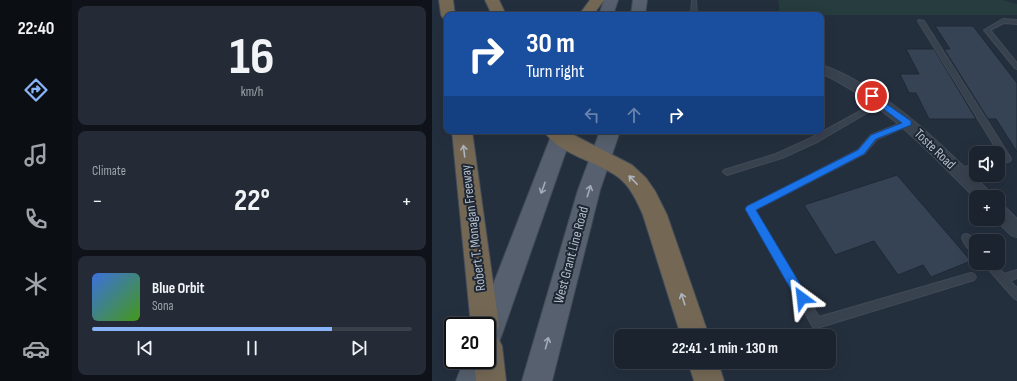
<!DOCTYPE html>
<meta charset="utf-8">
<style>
body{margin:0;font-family:"Sofia Sans Condensed",sans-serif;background:#242b36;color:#f1f3f6;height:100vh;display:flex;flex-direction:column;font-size:15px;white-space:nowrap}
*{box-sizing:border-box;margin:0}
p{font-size:13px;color:#a0a4aa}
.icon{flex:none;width:22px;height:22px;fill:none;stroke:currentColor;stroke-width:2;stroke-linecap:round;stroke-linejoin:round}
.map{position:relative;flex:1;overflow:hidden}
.sheet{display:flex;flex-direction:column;gap:6px;padding:6px;background:#0f1319;width:360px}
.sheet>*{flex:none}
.top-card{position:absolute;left:12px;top:12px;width:380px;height:122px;border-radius:8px;box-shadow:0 4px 16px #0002,0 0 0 1px #39404a;background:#1a4fa0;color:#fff;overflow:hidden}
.buttons{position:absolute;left:537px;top:146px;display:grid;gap:8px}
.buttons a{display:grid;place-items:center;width:36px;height:36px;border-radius:8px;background:#1b232e;box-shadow:0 4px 16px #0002,0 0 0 1px #39404a;font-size:20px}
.speed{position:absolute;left:12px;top:317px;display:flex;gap:8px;font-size:20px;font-weight:700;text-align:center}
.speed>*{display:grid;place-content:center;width:52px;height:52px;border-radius:50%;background:#1b232e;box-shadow:0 4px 16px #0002,0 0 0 1px #39404a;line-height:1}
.speed .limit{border:2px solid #111;border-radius:6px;background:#fff;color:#111}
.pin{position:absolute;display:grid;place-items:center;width:34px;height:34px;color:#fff;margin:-17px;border:2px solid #fff;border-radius:50%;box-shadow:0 1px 4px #0007}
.me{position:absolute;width:44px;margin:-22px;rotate:330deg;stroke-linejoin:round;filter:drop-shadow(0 0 3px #0008)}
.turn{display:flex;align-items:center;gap:14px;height:84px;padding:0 16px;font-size:18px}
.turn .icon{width:52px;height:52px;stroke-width:2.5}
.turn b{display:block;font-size:28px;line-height:34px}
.lanes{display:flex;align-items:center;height:38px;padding:0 16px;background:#0003;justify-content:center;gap:20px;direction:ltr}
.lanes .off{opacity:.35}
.big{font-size:30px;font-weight:700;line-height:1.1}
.sheet .tile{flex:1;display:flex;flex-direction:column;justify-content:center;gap:6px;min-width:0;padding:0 14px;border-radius:8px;background:#242b36}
.sheet .dial{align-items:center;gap:0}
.dial b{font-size:52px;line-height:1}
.song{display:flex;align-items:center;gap:12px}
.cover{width:48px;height:48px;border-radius:6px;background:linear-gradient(135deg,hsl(220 70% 55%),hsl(100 70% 35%))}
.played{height:4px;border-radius:2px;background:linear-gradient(90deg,#8ab4f8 75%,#39404a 75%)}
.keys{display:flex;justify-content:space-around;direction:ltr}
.heat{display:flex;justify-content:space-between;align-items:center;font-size:22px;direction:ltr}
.trip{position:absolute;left:182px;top:329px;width:222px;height:40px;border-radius:8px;background:#1b232e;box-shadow:0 4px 16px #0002,0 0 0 1px #39404a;font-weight:700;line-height:40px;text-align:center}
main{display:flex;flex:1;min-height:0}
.dock{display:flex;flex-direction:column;width:72px;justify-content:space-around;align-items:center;background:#0b0e12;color:#a0a4aa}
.dock .icon{width:28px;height:28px}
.dock .on{color:#8ab4f8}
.dock b{font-size:18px;color:#f1f3f6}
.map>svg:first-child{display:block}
.green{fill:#263c3f}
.building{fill:#364354;stroke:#1f2835}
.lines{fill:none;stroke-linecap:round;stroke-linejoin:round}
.service-casing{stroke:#414a57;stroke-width:2}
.minor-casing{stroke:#414a57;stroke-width:2}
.primary-casing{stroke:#414a57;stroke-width:2}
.motorway-casing{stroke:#434c59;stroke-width:2}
.service{fill:#38414e;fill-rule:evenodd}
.minor{fill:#38414e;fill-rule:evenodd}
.primary{fill:#56606e;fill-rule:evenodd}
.motorway{fill:#746855;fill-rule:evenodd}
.oneway{stroke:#aeb4bd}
.oneway2{stroke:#a1aab7}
.route{fill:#1a73e8;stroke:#114b97}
.labels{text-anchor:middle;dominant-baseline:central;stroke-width:4;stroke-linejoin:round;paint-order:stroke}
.street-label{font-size:14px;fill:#b4bcc9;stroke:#1d2633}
</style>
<main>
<nav class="dock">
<b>22:40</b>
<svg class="icon on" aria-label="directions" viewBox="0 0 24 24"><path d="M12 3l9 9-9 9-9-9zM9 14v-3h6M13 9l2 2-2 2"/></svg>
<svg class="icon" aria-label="music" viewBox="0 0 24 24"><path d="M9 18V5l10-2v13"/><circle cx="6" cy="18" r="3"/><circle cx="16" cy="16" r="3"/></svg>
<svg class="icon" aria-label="phone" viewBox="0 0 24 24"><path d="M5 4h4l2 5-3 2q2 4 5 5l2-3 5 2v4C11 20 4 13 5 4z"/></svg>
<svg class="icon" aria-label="climate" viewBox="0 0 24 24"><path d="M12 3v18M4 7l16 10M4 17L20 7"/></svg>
<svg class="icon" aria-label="car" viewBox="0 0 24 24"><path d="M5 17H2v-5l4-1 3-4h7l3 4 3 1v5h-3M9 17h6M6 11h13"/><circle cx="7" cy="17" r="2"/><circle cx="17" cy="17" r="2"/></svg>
</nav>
<section class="sheet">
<div class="tile dial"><b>16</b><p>km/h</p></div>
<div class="tile"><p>Climate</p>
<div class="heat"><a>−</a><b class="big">22°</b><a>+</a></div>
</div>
<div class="tile">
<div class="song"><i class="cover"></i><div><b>Blue Orbit</b><p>Sona</p></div></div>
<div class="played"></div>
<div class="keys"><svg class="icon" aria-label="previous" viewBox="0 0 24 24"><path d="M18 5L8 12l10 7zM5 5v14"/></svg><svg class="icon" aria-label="pause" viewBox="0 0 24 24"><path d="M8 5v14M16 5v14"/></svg><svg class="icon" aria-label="next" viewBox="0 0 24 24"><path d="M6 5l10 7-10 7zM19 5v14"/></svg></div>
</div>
</section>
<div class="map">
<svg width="585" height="381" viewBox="0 0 585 381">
<rect width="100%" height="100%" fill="#242f3e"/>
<path class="green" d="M 346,0 L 571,0 L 585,4 L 585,15 L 356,15 L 348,14 Z"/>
<g class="building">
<path d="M 503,26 L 541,26 L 585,83 L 585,152 L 564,119 L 556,119 L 512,49 L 518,49 Z"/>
<path d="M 474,49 L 502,49 L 544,119 L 497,119 L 484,93 L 477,93 L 468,74 L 487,74 Z"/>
<path d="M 465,175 L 539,261 L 499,277 L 491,265 L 466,275 L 442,241 L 403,255 L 372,205 Z"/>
</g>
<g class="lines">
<defs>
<g id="service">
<path d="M 260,0 L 264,0 L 265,15 L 259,15 Z"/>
<path d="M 571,19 L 585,20 L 585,24 L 572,23 L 558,30 L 585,63 L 585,69 L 583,68 L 552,30 Z"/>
<path d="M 487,20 L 492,21 L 578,157 L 579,159 L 578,161 L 566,165 L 566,159 L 570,158 L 486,21 Z"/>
<path d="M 447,101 L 451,101 L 452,103 L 385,142 L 350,158 L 295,175 L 291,172 L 292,170 L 344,154 L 379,138 Z"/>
<path d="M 474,121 L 476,121 L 479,123 L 478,125 L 445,139 L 432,154 L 323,210 L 387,317 L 539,273 L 542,274 L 544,277 L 542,280 L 385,328 L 381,327 L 314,209 L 315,207 L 426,150 L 439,135 Z"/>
<path d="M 544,164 L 544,170 L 527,174 L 523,171 L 524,169 Z"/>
<path d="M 534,234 L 537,235 L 544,243 L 544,254 C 538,252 532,244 530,238 L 531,235 Z"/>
<path d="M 551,263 L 562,263 L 572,274 L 585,270 L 585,278 L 578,281 L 585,288 L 585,300 L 582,298 Z"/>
</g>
<g id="minor">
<path d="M 389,65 C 402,69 416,76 428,83 C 477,111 517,153 558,192 L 560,197 L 544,197 L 544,199 C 497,151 451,102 389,73 Z"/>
<path d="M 566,204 L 572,206 L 585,219 L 585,237 L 579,235 L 563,219 L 566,219 Z"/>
</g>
<g id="primary">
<path d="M 172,0 L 186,0 L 181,15 L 167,15 Z"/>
<path d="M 201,0 L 215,0 L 213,15 L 199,15 Z"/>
<path d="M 121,131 L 141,131 L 69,337 L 65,347 L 58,350 L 62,360 L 54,381 L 24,381 L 32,360 L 55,360 L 55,326 L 45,326 Z"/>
<path d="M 168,131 L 188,131 L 168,190 L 120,381 L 90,381 L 146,190 Z"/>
</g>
<g id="motorway">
<path d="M 7,0 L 21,0 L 23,15 L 15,15 L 15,19 L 11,18 L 9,15 Z"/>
<path d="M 53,0 L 67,0 L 74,15 L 60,15 Z"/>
<path d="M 158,0 L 172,0 L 161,15 L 147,15 Z"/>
<path d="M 20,131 L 40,131 L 67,326 L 63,335 L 65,336 L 70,346 L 74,381 L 44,381 L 42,360 L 55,360 L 55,326 L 39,326 Z"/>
<path d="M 112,131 L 134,131 L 200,165 L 214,178 L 223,191 L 235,215 L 277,336 L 249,336 L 211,215 C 205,201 198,186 186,177 C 164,161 126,154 112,131 Z"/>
<path d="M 256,362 L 286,362 L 292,381 L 262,381 Z"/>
</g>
</defs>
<use href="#service" class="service-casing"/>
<use href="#minor" class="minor-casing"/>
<use href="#primary" class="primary-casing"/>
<use href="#motorway" class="motorway-casing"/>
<use href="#service" class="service"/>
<use href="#minor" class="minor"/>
<use href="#primary" class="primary"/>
<use href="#motorway" class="motorway"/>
</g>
<defs><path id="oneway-shaft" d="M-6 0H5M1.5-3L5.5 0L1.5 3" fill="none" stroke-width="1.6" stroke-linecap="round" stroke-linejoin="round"/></defs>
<g class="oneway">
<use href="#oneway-shaft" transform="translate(32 151) rotate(-97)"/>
<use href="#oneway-shaft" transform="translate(201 180) rotate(-134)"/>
<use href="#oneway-shaft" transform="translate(251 299) rotate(-108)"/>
</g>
<g class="oneway2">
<use href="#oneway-shaft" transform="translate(111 188) rotate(110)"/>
<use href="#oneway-shaft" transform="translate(157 191) rotate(-73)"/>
<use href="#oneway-shaft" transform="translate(115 343) rotate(-75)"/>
</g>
<path class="route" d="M 440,94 L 479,121 L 479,125 L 444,139 L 432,154 L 324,210 L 374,294 L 375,298 L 374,302 L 370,303 L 366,302 L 313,209 L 315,206 L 426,150 L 439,135 L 470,123 L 437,98 L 437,95 Z"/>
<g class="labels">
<g class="street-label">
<text transform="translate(503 149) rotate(44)">Toste Road</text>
<text transform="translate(41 228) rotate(-97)">Robert T. Monagan Freeway</text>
<text transform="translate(139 255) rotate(-75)">West Grant Line Road</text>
</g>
</g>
</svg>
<div class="buttons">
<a><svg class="icon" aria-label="sound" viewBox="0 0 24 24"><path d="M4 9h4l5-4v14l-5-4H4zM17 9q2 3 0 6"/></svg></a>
<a>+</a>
<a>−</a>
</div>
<div class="speed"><div class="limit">20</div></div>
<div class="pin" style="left:440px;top:96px;background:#d93025"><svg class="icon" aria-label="arrive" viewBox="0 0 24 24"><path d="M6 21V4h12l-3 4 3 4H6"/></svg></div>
<svg class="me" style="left:370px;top:298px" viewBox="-20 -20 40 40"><path d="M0-17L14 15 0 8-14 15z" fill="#1a73e8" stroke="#fff" stroke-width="4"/></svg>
<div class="trip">22:41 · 1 min · 130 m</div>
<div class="top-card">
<div class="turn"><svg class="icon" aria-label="right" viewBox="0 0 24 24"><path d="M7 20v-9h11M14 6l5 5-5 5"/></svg><div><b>30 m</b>Turn right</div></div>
<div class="lanes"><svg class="icon off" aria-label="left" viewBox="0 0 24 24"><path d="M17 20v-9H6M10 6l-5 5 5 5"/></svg><svg class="icon off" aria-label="ahead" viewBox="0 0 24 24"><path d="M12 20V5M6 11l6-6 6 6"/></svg><svg class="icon" aria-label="right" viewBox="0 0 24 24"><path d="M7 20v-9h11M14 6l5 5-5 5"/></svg></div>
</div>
</div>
</main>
